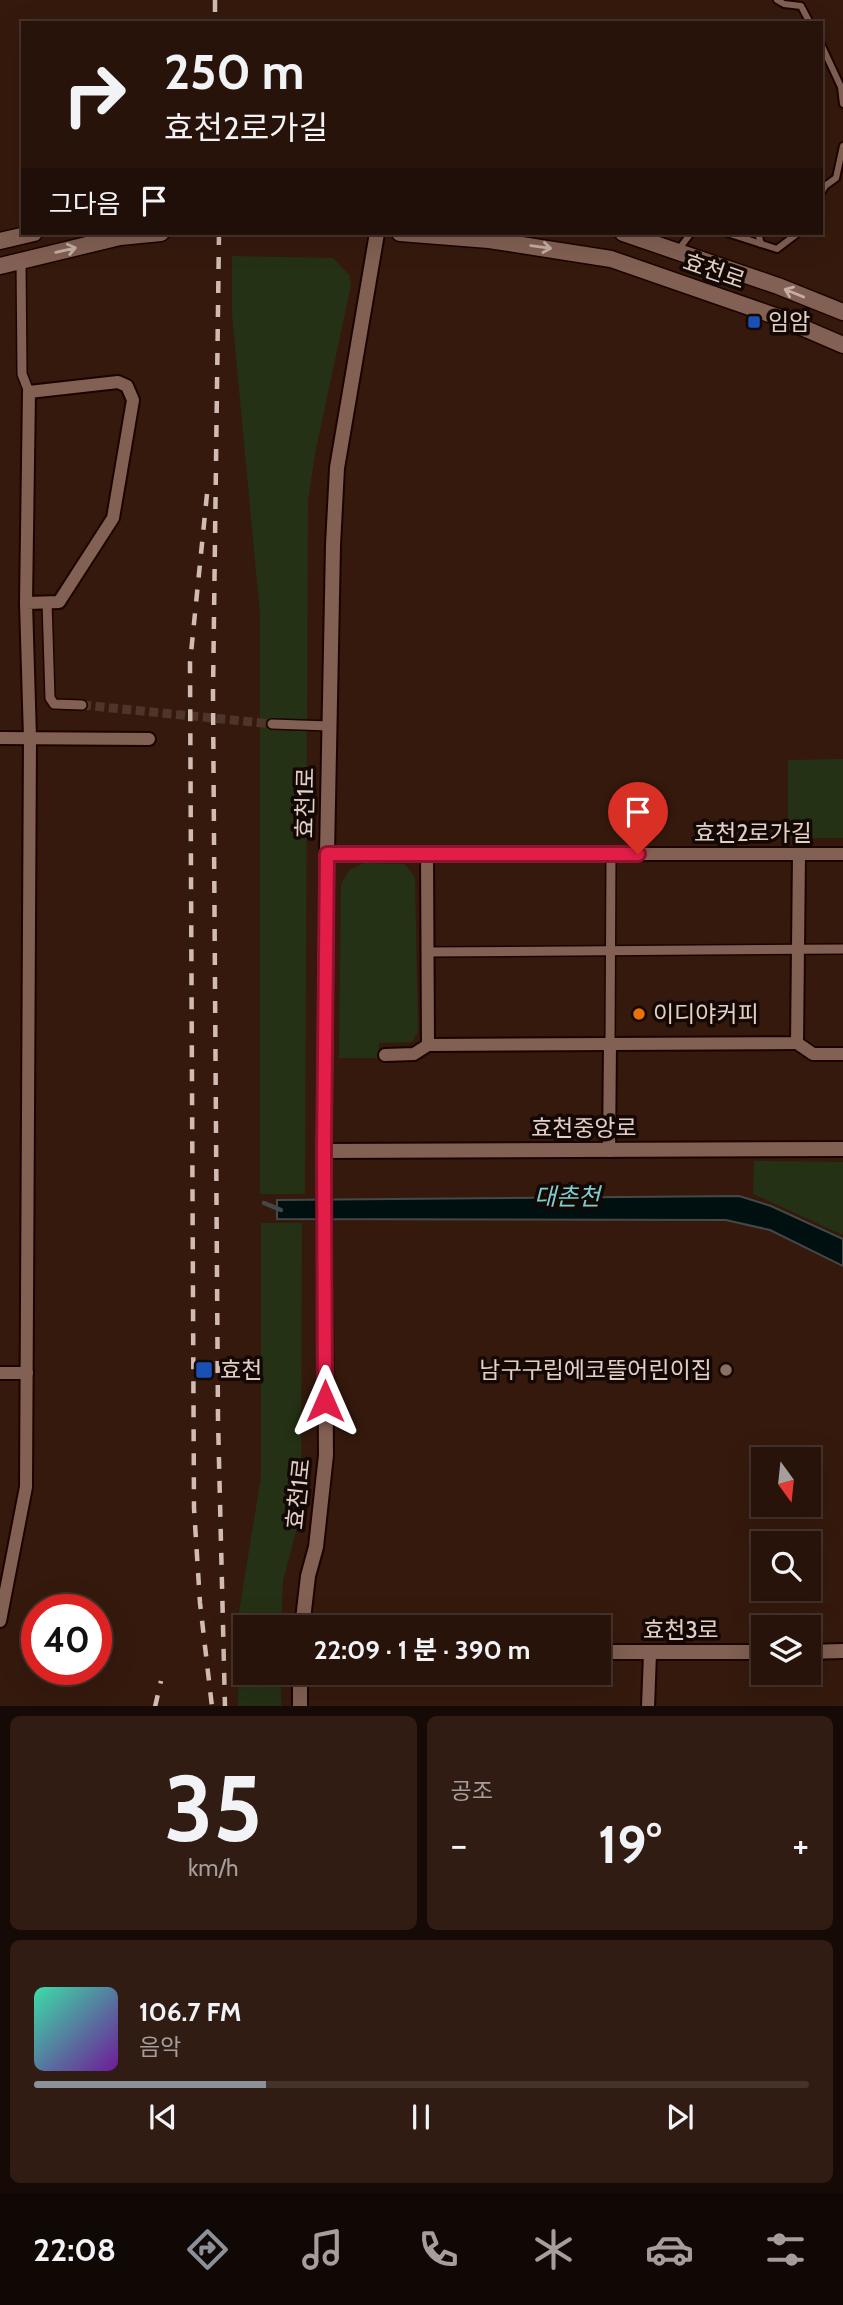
<!DOCTYPE html>
<html lang="ko">
<meta charset="utf-8">
<style>
body{margin:0;font-family:Cabin,"Noto Sans KR",sans-serif;background:#301c13;color:#f1f3f6;height:100vh;display:flex;flex-direction:column;font-size:26px;white-space:nowrap}
*{box-sizing:border-box;margin:0}
p{font-size:23px;color:#a59e9c}
.icon{flex:none;width:38px;height:38px;fill:none;stroke:currentColor;stroke-width:2;stroke-linecap:round;stroke-linejoin:round}
.map{position:relative;height:1706px;overflow:hidden}
.sheet{display:flex;flex-direction:column;gap:10px;padding:10px;background:#160a06;flex:1}
.sheet>*{flex:none}
.hud{position:absolute;left:21px;top:21px;width:802px;height:214px;border-radius:0px;box-shadow:0 7px 28px #0002,0 0 0 2px #44322b;background:#28130a;color:#f1f3f6;overflow:hidden}
.needle{width:46px;rotate:165deg}
.tools{position:absolute;left:751px;top:1447px;display:grid;gap:14px}
.tools a{display:grid;place-items:center;width:70px;height:70px;border-radius:0px;background:#28130a;box-shadow:0 7px 28px #0002,0 0 0 2px #44322b;font-size:35px}
.speed{position:absolute;left:21px;top:1594px;display:flex;gap:14px;font-size:35px;font-weight:700;text-align:center}
.speed>*{display:grid;place-content:center;width:91px;height:91px;border-radius:50%;background:#28130a;box-shadow:0 7px 28px #0002,0 0 0 2px #44322b;line-height:1}
.speed .limit{border:10px solid #d22;background:#fff;color:#111}
.pin{position:absolute;display:grid;place-items:center;width:60px;height:60px;color:#fff;margin:-72px -30px;border-radius:50% 50% 50% 0;rotate:-45deg;box-shadow:0 0 7px #0007}
.pin .icon{rotate:45deg}
.me{position:absolute;width:77px;margin:-38px;rotate:0deg;stroke-linejoin:round;filter:drop-shadow(0 0 5px #0008)}
.turn{display:flex;align-items:center;gap:24px;height:147px;padding:0 28px;font-size:32px}
.turn .icon{width:91px;height:91px;stroke-width:2.5}
.turn b{display:block;font-size:49px;line-height:60px}
.then{display:flex;align-items:center;height:66px;padding:0 28px;background:#0003;gap:14px;font-size:26px}
.big{font-size:52px;font-weight:700;line-height:1.1}
.sheet .widget{flex:1;display:flex;flex-direction:column;justify-content:center;gap:10px;min-width:0;padding:0 24px;border-radius:10px;background:#301c13}
.sheet .dial{align-items:center;gap:0}
.dial b{font-size:91px;line-height:1}
.song{display:flex;align-items:center;gap:21px}
.cover{width:84px;height:84px;border-radius:10px;background:linear-gradient(135deg,hsl(160 70% 55%),hsl(280 70% 35%))}
.played{height:7px;border-radius:4px;background:linear-gradient(90deg,#8c9099 30%,#44322b 30%)}
.keys{display:flex;justify-content:space-around;direction:ltr}
.heat{display:flex;justify-content:space-between;align-items:center;font-size:38px;direction:ltr}
.sheet .tiles{flex:1;display:grid;gap:10px;grid-template-columns:1fr 1fr}
.widget:last-child{grid-column:span 2}
.trip{position:absolute;left:233px;top:1615px;width:378px;height:70px;border-radius:0px;background:#28130a;box-shadow:0 7px 28px #0002,0 0 0 2px #44322b;font-weight:700;line-height:70px;text-align:center}
.menu{display:flex;height:112px;justify-content:space-around;align-items:center;background:#100804;color:#a59e9c}
.menu .icon{width:49px;height:49px}
.menu .current{color:#8c9099}
.menu b{font-size:32px;color:#f1f3f6}
.map>svg:first-child{display:block}
.green{fill:#253115}
.water{fill:#001011;stroke:#444948;stroke-width:2}
.lines{fill:none;stroke-linecap:round;stroke-linejoin:round}
.stream{stroke:#444948;stroke-width:4.5}
.pedestrian-tunnel{stroke:#4f3429;stroke-width:9;stroke-dasharray:9 4.5;stroke-linecap:butt}
.service-casing{stroke:#1b0400;stroke-width:10}
.pedestrian-casing{stroke:#1b0400;stroke-width:12}
.minor-casing{stroke:#1b0400;stroke-width:16}
.tertiary-casing{stroke:#1b0400;stroke-width:18}
.secondary-casing{stroke:#1b0400;stroke-width:19}
.service{stroke:#826053;stroke-width:6}
.pedestrian{stroke:#826053;stroke-width:9}
.minor{stroke:#826053;stroke-width:12}
.tertiary{stroke:#826053;stroke-width:14}
.secondary{stroke:#826053;stroke-width:16}
.rail{stroke:#d0bcb3;stroke-width:4.5;stroke-dasharray:12 12;stroke-linecap:butt}
.oneway{stroke:#c5aea4}
.route-casing{stroke:#92132f;stroke-width:18}
.route{stroke:#e11d48;stroke-width:12}
.transit-dot{fill:#1a4fb4;stroke:#140804;stroke-width:2.5}
.food-dot{fill:#e8710a;stroke:#140804;stroke-width:2.5}
.education-dot{fill:#8d6e63;stroke:#140804;stroke-width:2.5}
.labels{text-anchor:middle;dominant-baseline:central;stroke-width:7;stroke-linejoin:round;paint-order:stroke}
.street-label{font-size:23px;fill:#e2cfc7;stroke:#140804}
.poi-label{font-size:23px;fill:#e2cfc7;stroke:#140804;text-anchor:start}
.water-label{font-size:24px;font-style:italic;fill:#7dced2;stroke:#140804}
</style>
<div class="map">
<svg width="843" height="1707" viewBox="0 0 843 1707">
<rect width="100%" height="100%" fill="#35190d"/>
<g class="green">
<path d="M 232,256 L 333,258 L 349,275 L 351,285 L 315,454 L 308,501 L 305,1194 L 260,1194 L 260,614 L 232,314 Z"/>
<path d="M 843,759 L 843,838 L 788,838 L 788,760 Z"/>
<path d="M 364,863 L 405,864 L 415,878 L 418,1032 L 412,1042 L 379,1043 L 379,1058 L 339,1058 L 341,885 L 349,870 Z"/>
<path d="M 754,1161 L 843,1162 L 843,1235 L 753,1194 Z"/>
<path d="M 261,1223 L 302,1223 L 301,1512 L 283,1581 L 281,1627 L 245,1628 L 245,1673 L 281,1673 L 281,1706 L 238,1707 L 239,1612 L 261,1477 Z"/>
</g>
<path class="water" d="M 739,1196 L 771,1206 L 843,1239 L 843,1266 L 770,1230 L 726,1220 L 277,1219 L 277,1200 Z"/>
<g class="lines">
<path class="stream" d="M 264,1203 L 281,1210"/>
<path class="pedestrian-tunnel" d="M 82,705 L 272,724"/>
<defs>
<g id="service">
<path d="M 777,0 L 784,4 L 801,6 L 810,23"/>
<path d="M 821,44 L 841,87 L 843,104"/>
<path d="M 821,193 L 825,186 L 836,178 L 843,146"/>
<path d="M 727,233 L 777,249 L 798,233"/>
<path d="M 758,233 L 761,244"/>
<path d="M 679,249 L 691,233"/>
</g>
<g id="pedestrian">
<path d="M 21,260 L 22,374 L 29,392"/>
<path d="M 47,602 L 50,698 L 54,704 L 82,705"/>
<path d="M 272,724 L 329,726"/>
<path d="M 427,952 L 843,949"/>
<path d="M 610,1044 L 611,854"/>
</g>
<g id="minor">
<path d="M 0,738 L 149,739"/>
<path d="M 327,854 L 843,854"/>
<path d="M 427,854 L 428,1045 L 797,1043 L 799,854"/>
<path d="M 797,1043 L 813,1054 L 843,1054"/>
<path d="M 385,1055 L 414,1054 L 428,1045"/>
<path d="M 609,1151 L 610,1044"/>
<path d="M 0,1373 L 27,1373"/>
<path d="M 0,1621 L 26,1487 L 30,738 L 26,603 L 29,392 L 118,382 L 127,386 L 133,400 L 113,518 L 59,602 L 26,603"/>
<path d="M 648,1707 L 650,1653"/>
</g>
<g id="tertiary">
<path d="M 324,1151 L 843,1149"/>
<path d="M 302,1628 L 308,1576 L 316,1547 L 326,1455 L 324,1151 L 327,854 L 333,545 L 337,468 L 377,233"/>
<path d="M 598,1652 L 763,1652"/>
<path d="M 808,1652 L 843,1651"/>
<path d="M 300,1707 L 300,1673"/>
</g>
<g id="secondary">
<path d="M 400,233 L 489,240 L 611,259 L 778,317 L 843,345"/>
<path d="M 623,233 L 778,286 L 843,312"/>
<path d="M 0,241 L 34,233"/>
<path d="M 0,266 L 120,237 L 161,233"/>
</g>
</defs>
<use href="#service" class="service-casing"/>
<use href="#pedestrian" class="pedestrian-casing"/>
<use href="#minor" class="minor-casing"/>
<use href="#tertiary" class="tertiary-casing"/>
<use href="#secondary" class="secondary-casing"/>
<use href="#service" class="service"/>
<use href="#pedestrian" class="pedestrian"/>
<use href="#minor" class="minor"/>
<use href="#tertiary" class="tertiary"/>
<use href="#secondary" class="secondary"/>
<g class="rail">
<path d="M 215,0 L 215,23"/>
<path d="M 219,233 L 213,693 L 218,1420 L 225,1707"/>
<path d="M 207,494 L 190,663 L 194,1508 L 200,1603 L 212,1707"/>
<path d="M 155,1707 L 161,1681"/>
</g>
</g>
<defs><path id="oneway-shaft" d="M-6 0H5M1.5-3L5.5 0L1.5 3" fill="none" stroke-width="1.6" stroke-linecap="round" stroke-linejoin="round" transform="scale(1.75)"/></defs>
<g class="oneway">
<use href="#oneway-shaft" transform="translate(541 247) rotate(8)"/>
<use href="#oneway-shaft" transform="translate(66 250) rotate(-13)"/>
<use href="#oneway-shaft" transform="translate(794 293) rotate(-158)"/>
</g>
<g class="lines">
<defs>
<path id="route" d="M 325,1401 L 324,1151 L 327,854 L 638,854"/>
</defs>
<use href="#route" class="route-casing"/>
<use href="#route" class="route"/>
</g>
<g class="transit-dot">
<rect x="747" y="315" width="14" height="14" rx="3.5"/>
<rect x="195" y="1361" width="18" height="18" rx="3.5"/>
</g>
<circle class="food-dot" cx="639" cy="1014" r="7"/>
<circle class="education-dot" cx="726" cy="1370" r="7"/>
<g class="labels">
<g class="street-label">
<text transform="translate(714 271) rotate(19)">효천로</text>
<text transform="translate(305 803) rotate(-89)">효천1로</text>
<text x="753" y="833">효천2로가길</text>
<text x="584" y="1128">효천중앙로</text>
<text transform="translate(298 1494) rotate(-84)">효천1로</text>
<text x="681" y="1630">효천3로</text>
</g>
<g class="poi-label">
<text x="768" y="322">임암</text>
<text x="653" y="1014">이디야커피</text>
<text x="220" y="1370">효천</text>
<text x="712" y="1370" text-anchor="end">남구구립에코뜰어린이집</text>
</g>
<g class="water-label">
<text x="567" y="1196">대촌천</text>
</g>
</g>
</svg>
<div class="tools">
<a><svg class="needle" viewBox="-14 -14 28 28"><path d="M0-13l5 13h-10z" fill="#e53935"/><path d="M0 13l5-13h-10z" fill="#a59e9c"/></svg></a>
<a><svg class="icon" aria-label="search" viewBox="0 0 24 24"><circle cx="10" cy="10" r="6"/><path d="M15 15l6 6"/></svg></a>
<a><svg class="icon" aria-label="layers" viewBox="0 0 24 24"><path d="M12 4l9 5-9 5-9-5zM3 14l9 5 9-5"/></svg></a>
</div>
<div class="speed"><div class="limit">40</div></div>
<div class="pin" style="left:638px;top:854px;background:#d93025"><svg class="icon" aria-label="arrive" viewBox="0 0 24 24"><path d="M6 21V4h12l-3 4 3 4H6"/></svg></div>
<svg class="me" style="left:325px;top:1401px" viewBox="-20 -20 40 40"><path d="M0-17L14 15 0 8-14 15z" fill="#e11d48" stroke="#fff" stroke-width="4"/></svg>
<div class="trip">22:09 · 1 분 · 390 m</div>
<div class="hud">
<div class="turn"><svg class="icon" aria-label="right" viewBox="0 0 24 24"><path d="M7 20v-9h11M14 6l5 5-5 5"/></svg><div><b>250 m</b>효천2로가길</div></div>
<div class="then">그다음<svg class="icon" aria-label="arrive" viewBox="0 0 24 24"><path d="M6 21V4h12l-3 4 3 4H6"/></svg></div>
</div>
</div>
<section class="sheet">
<div class="tiles">
<div class="widget dial"><b>35</b><p>km/h</p></div>
<div class="widget"><p>공조</p>
<div class="heat"><a>−</a><b class="big">19°</b><a>+</a></div>
</div>
<div class="widget">
<div class="song"><i class="cover"></i><div><b>106.7 FM</b><p>음악</p></div></div>
<div class="played"></div>
<div class="keys"><svg class="icon" aria-label="previous" viewBox="0 0 24 24"><path d="M18 5L8 12l10 7zM5 5v14"/></svg><svg class="icon" aria-label="pause" viewBox="0 0 24 24"><path d="M8 5v14M16 5v14"/></svg><svg class="icon" aria-label="next" viewBox="0 0 24 24"><path d="M6 5l10 7-10 7zM19 5v14"/></svg></div>
</div>
</div>
</section>
<nav class="menu">
<b>22:08</b>
<svg class="icon current" aria-label="directions" viewBox="0 0 24 24"><path d="M12 3l9 9-9 9-9-9zM9 14v-3h6M13 9l2 2-2 2"/></svg>
<svg class="icon" aria-label="music" viewBox="0 0 24 24"><path d="M9 18V5l10-2v13"/><circle cx="6" cy="18" r="3"/><circle cx="16" cy="16" r="3"/></svg>
<svg class="icon" aria-label="phone" viewBox="0 0 24 24"><path d="M5 4h4l2 5-3 2q2 4 5 5l2-3 5 2v4C11 20 4 13 5 4z"/></svg>
<svg class="icon" aria-label="climate" viewBox="0 0 24 24"><path d="M12 3v18M4 7l16 10M4 17L20 7"/></svg>
<svg class="icon" aria-label="car" viewBox="0 0 24 24"><path d="M5 17H2v-5l4-1 3-4h7l3 4 3 1v5h-3M9 17h6M6 11h13"/><circle cx="7" cy="17" r="2"/><circle cx="17" cy="17" r="2"/></svg>
<svg class="icon" aria-label="filters" viewBox="0 0 24 24"><path d="M4 7h16M4 17h16"/><circle cx="9" cy="7" r="2"/><circle cx="15" cy="17" r="2"/></svg>
</nav>
